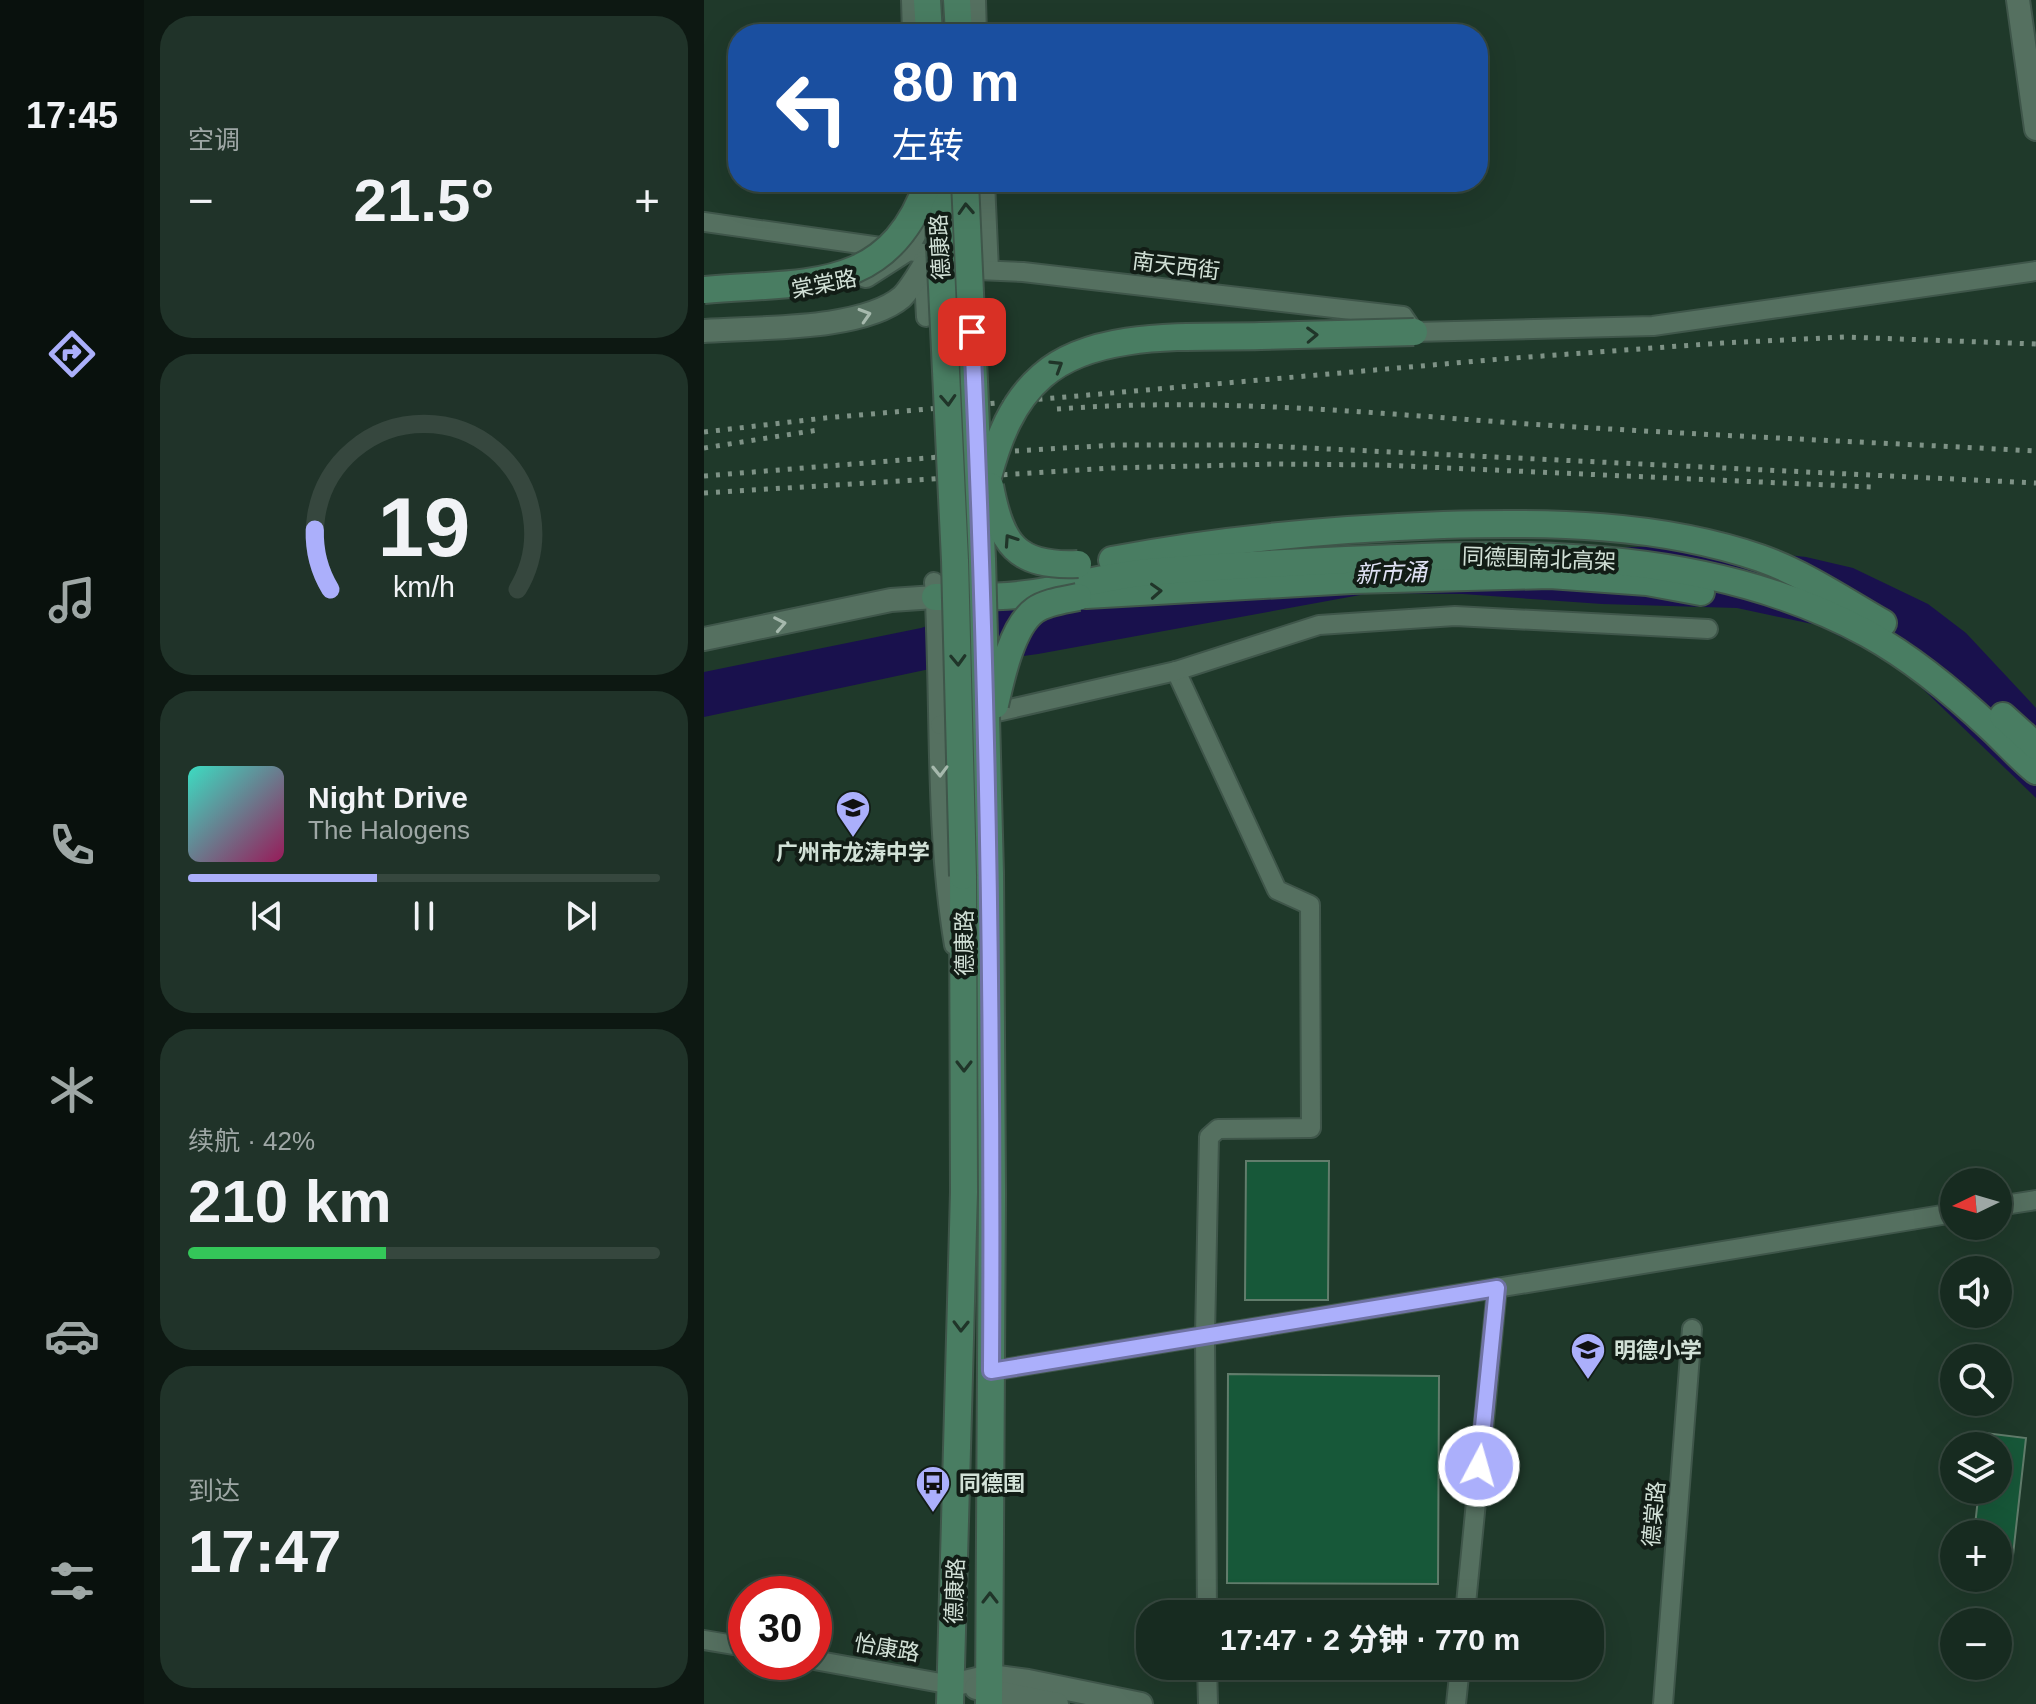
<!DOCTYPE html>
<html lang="zh">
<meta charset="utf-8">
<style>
body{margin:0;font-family:Arial,"Noto Sans SC",sans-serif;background:#203329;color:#f1f3f6;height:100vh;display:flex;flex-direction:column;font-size:30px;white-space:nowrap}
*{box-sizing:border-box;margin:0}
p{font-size:26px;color:#9ea7a5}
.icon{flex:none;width:44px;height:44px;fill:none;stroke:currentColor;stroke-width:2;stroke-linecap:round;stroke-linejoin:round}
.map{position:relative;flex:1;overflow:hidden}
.sheet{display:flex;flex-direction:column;gap:16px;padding:16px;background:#0d1812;width:560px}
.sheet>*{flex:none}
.guide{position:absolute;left:24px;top:24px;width:760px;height:168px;border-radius:32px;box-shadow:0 8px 32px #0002,0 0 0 2px #36473e;background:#1a4fa0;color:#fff;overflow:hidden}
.needle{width:52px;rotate:265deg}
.fabs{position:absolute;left:1236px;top:1168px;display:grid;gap:16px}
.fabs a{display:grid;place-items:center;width:72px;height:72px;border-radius:50%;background:#172b20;box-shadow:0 8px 32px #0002,0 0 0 2px #36473e;font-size:40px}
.speed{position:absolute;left:24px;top:1576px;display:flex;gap:16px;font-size:40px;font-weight:700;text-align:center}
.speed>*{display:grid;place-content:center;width:104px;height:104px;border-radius:50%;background:#172b20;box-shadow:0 8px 32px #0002,0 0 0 2px #36473e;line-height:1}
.speed .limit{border:12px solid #d22;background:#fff;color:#111}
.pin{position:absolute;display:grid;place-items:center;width:68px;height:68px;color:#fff;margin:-34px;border-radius:16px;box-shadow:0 4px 12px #0006}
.me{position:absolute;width:88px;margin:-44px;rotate:6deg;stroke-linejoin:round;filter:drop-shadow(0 0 6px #0008)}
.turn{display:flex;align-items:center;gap:28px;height:168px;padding:0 32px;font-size:36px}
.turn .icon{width:104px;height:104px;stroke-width:2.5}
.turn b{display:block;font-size:56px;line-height:68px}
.big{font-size:60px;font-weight:800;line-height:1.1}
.sheet .card{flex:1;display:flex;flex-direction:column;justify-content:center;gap:12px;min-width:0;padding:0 28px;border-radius:32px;background:#203329}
.sheet .dial{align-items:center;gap:0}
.dial svg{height:208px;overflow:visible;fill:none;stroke:#36473e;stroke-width:7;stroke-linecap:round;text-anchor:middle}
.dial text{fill:#f1f3f6;stroke:none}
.song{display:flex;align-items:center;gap:24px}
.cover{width:96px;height:96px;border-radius:12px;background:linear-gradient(135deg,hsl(170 70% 55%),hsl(330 70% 35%))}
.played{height:8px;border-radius:4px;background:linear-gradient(90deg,#abaffb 40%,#36473e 40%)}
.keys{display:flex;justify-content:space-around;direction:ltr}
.heat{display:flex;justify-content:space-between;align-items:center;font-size:44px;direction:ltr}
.charge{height:12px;border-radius:6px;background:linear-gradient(90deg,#34c759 42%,#36473e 0)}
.trip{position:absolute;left:432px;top:1600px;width:468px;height:80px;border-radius:32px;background:#172b20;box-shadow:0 8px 32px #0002,0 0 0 2px #36473e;font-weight:800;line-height:80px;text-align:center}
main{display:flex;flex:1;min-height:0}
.tabs{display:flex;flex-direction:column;width:144px;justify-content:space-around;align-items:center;background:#09110d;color:#9ea7a5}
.tabs .icon{width:56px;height:56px}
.tabs .selected{color:#abaffb}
.tabs b{font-size:36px;color:#f1f3f6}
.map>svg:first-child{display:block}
.water{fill:#19114d}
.building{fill:#175839;stroke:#627d6c;stroke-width:2}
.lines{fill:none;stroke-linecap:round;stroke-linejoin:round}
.minor-casing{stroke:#3f564a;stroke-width:22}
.tertiary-casing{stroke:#3f564a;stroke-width:26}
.secondary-casing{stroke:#3f564a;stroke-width:30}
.minor{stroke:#557060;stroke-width:18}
.tertiary{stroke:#557060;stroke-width:22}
.secondary{stroke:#497d62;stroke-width:26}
.rail{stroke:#7e9286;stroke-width:5;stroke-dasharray:4 8;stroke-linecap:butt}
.secondary-bridge-casing{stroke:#3f564a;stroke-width:30;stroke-linecap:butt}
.secondary-bridge{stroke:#497d62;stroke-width:26}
.oneway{stroke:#203529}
.oneway2{stroke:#a6b9ad}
.route-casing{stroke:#6f72a3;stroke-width:20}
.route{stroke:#abaffb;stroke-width:14}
.labels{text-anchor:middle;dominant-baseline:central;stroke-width:8;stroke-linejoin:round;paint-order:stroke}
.street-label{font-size:22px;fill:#d2e1d7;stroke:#121d16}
.poi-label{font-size:22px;font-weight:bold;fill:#d2e1d7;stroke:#121d16;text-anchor:start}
.water-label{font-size:24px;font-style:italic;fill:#e0e2f5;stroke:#121d16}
</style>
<main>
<nav class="tabs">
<b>17:45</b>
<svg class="icon selected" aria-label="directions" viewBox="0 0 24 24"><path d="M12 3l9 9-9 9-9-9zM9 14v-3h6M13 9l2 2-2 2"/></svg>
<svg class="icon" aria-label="music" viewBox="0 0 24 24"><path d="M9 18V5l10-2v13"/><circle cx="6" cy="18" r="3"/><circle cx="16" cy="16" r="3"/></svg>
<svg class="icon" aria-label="phone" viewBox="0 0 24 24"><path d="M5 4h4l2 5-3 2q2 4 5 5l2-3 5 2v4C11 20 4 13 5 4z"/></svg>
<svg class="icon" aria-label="climate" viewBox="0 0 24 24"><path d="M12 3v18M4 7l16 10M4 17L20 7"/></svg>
<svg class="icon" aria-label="car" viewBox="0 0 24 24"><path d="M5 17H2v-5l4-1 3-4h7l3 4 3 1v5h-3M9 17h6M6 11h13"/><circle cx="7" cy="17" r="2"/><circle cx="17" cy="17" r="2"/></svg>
<svg class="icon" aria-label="filters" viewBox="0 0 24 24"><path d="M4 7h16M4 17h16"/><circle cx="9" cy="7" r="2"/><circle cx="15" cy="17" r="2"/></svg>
</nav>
<section class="sheet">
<div class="card"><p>空调</p>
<div class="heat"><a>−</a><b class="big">21.5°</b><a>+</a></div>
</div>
<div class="card dial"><svg viewBox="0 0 100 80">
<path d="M14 69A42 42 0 1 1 86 69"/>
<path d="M14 69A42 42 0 0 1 8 46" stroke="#abaffb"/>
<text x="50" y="56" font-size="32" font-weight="700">19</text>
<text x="50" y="72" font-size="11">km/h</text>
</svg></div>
<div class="card">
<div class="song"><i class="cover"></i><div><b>Night Drive</b><p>The Halogens</p></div></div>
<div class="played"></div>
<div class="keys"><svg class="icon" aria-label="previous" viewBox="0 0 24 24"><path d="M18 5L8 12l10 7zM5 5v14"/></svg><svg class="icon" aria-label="pause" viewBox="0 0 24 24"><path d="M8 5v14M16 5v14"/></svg><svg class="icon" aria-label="next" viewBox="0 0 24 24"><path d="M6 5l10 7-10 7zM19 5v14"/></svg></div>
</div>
<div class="card"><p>续航 · 42%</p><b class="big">210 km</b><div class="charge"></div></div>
<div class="card"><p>到达</p><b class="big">17:47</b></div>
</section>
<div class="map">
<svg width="1332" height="1704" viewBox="0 0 1332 1704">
<rect width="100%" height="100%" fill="#1f392a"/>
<path class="water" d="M 989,545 L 1102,557 L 1149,568 L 1224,604 L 1262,633 L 1332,708 L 1332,798 L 1194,665 L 1113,625 L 1033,608 L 898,604 L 759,594 L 667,593 L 334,654 L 221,670 L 0,717 L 0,672 L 217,628 L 305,599 L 594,559 Z"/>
<g class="building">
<path d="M 542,1161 L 625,1161 L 624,1300 L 541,1300 Z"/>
<path d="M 524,1374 L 735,1376 L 734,1584 L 523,1583 Z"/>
<path d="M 1281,1433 L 1322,1438 L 1309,1555 L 1294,1553 L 1294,1534 L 1270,1534 L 1275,1490 L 1294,1490 L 1294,1446 L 1279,1446 Z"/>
</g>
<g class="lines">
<defs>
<g id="minor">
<path d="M 207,0 L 208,34"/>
<path d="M 272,0 L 273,34"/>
<path d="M 281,182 L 285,270"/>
<path d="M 0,222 L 219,253"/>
<path d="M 219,261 L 222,317"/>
<path d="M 226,268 L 319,272 L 699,316 L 710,332 L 949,326 L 1332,271"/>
<path d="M 230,582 C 237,703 230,826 250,945"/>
<path d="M 472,671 L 573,890 L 606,905 L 607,1128 L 514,1129 L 505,1137 L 501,1336 L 503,1614"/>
<path d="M 236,725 L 472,671 L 615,625 L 751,616 L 1004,629"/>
<path d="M 1294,1206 L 1332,1200"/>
<path d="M 287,1371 L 1250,1213"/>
<path d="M 761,1614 L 793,1288"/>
<path d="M 0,1640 L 42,1647"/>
<path d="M 110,1660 L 248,1685"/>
<path d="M 503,1666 L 504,1704"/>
<path d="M 752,1704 L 756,1666"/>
<path d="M 959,1704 L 988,1329"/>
</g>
<g id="tertiary">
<path d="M 1314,0 L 1332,129"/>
<path d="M 162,276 L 201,251 L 217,223"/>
<path d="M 0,331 C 52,327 158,331 198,297 C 206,289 213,277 219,267"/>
<path d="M 0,639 L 187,600 L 231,597"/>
<path d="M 248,1685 L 286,1676 L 324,1681 L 437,1704"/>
<path d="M 272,1688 L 353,1704"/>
</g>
<g id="secondary">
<path d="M 223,0 L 225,34"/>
<path d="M 253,0 L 255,34"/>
<path d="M 408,560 C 518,539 627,529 739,525 C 845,522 954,523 1056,558 C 1099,573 1139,600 1179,623"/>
<path d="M 382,595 L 648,580 L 846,575 L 943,582 L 997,592"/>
<path d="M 231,597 C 268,597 306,598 342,591 C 377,584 410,575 445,572 C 519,566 594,562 668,559 C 836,551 1012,551 1164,634 C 1209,659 1251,694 1288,729 C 1303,743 1316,758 1332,771"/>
<path d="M 1299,716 L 1332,746"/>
<path d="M 246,1704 L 260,1192 L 259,876"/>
<path d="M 285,1704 L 288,1194 L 286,874"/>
</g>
</defs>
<use href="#minor" class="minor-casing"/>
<use href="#tertiary" class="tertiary-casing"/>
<use href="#secondary" class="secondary-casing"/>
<use href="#minor" class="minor"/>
<use href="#tertiary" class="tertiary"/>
<use href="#secondary" class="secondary"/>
<g class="rail">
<path d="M 353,409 C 510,397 668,413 825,424 C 994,435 1163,442 1332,451"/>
<path d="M 0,432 L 121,418 L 797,359 L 1018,343 L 1140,337 L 1332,344"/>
<path d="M 0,448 L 114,430"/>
<path d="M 0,476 L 310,451 L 411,445 L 542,445 L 1332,483"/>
<path d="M 0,493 L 409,468 L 572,464 L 677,465 L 1168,487"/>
</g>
<defs>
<g id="secondary-bridge">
<path d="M 233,182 L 251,560 L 259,876"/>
<path d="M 261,182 L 278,559 L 286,874"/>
<path d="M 0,290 C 99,281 185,296 224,182"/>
<path d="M 284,477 C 294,439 308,402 338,376 C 391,329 491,338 557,336 C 608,335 659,333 710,332"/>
<path d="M 286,486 C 297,544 312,567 374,564"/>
<path d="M 291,705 C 297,678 308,626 331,610 C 342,602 360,600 374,597"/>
</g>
</defs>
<use href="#secondary-bridge" class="secondary-bridge-casing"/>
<use href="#secondary-bridge" class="secondary-bridge"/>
</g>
<defs><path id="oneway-chevron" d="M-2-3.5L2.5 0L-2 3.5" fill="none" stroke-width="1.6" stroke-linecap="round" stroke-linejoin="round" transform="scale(2)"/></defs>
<g class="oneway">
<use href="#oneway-chevron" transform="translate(262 209) rotate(-93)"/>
<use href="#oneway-chevron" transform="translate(608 335) rotate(-2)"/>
<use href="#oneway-chevron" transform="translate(353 366) rotate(-32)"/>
<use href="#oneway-chevron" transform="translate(244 400) rotate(87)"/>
<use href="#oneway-chevron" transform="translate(306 540) rotate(-124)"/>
<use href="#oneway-chevron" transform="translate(452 591) rotate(-3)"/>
<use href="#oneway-chevron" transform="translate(254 660) rotate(88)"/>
<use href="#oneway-chevron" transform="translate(260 1066) rotate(90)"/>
<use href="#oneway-chevron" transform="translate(257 1326) rotate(91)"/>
<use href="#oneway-chevron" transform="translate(286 1598) rotate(-90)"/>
</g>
<g class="oneway2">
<use href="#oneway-chevron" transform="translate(161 315) rotate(-17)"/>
<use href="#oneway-chevron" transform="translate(76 624) rotate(-11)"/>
<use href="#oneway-chevron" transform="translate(236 771) rotate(89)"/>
</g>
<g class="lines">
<defs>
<path id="route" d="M 268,332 C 284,678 289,1025 287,1371 L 793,1288 L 775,1466"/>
</defs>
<use href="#route" class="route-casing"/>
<use href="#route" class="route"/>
</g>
<defs>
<symbol id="school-pin" viewBox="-11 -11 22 30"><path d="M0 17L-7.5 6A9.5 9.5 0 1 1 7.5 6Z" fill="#abaffb" stroke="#121d16"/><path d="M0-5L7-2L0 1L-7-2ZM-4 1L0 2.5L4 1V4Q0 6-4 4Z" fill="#111"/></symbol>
<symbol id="bus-pin" viewBox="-11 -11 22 30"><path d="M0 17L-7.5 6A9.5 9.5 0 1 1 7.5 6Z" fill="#abaffb" stroke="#121d16"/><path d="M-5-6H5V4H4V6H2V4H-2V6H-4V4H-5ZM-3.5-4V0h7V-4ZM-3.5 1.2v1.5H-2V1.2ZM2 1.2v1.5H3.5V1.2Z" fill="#111"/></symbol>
</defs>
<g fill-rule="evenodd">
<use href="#school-pin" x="129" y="788" width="40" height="54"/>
<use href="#school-pin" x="864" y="1330" width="40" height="54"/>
<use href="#bus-pin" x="209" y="1463" width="40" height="54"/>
</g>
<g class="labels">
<g class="street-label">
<text transform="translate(236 247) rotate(-93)">德康路</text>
<text transform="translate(472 266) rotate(7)">南天西街</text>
<text transform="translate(120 284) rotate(-11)">棠棠路</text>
<text transform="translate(835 559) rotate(2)">同德围南北高架</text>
<text transform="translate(260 943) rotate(-90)">德康路</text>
<text transform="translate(950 1514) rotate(-85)">德棠路</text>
<text transform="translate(251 1591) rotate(-88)">德康路</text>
<text transform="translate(183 1648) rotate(10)">怡康路</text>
</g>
<g class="poi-label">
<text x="149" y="852" text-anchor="middle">广州市龙涛中学</text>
<text x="910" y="1350">明德小学</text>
<text x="255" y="1483">同德围</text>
</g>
<g class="water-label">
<text transform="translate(687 573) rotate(-2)">新市涌</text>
</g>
</g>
</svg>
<div class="fabs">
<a><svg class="needle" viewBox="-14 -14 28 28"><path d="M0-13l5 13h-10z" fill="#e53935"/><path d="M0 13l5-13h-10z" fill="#9ea7a5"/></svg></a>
<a><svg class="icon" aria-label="sound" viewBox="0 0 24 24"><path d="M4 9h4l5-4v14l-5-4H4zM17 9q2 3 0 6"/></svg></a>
<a><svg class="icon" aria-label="search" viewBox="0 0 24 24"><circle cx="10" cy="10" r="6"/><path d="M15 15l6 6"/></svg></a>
<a><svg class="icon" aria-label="layers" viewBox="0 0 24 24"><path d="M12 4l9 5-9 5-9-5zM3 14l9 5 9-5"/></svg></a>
<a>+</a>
<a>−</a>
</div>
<div class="speed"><div class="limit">30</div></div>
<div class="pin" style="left:268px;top:332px;background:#d93025"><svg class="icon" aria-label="arrive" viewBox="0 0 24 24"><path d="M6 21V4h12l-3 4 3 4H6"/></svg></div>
<svg class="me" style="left:775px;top:1466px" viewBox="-20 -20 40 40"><circle r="17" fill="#abaffb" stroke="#fff" stroke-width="3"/><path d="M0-11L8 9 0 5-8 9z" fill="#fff"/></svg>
<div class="trip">17:47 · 2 分钟 · 770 m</div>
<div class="guide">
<div class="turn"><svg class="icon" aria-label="left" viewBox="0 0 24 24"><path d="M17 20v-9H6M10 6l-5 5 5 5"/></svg><div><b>80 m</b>左转</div></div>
</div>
</div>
</main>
